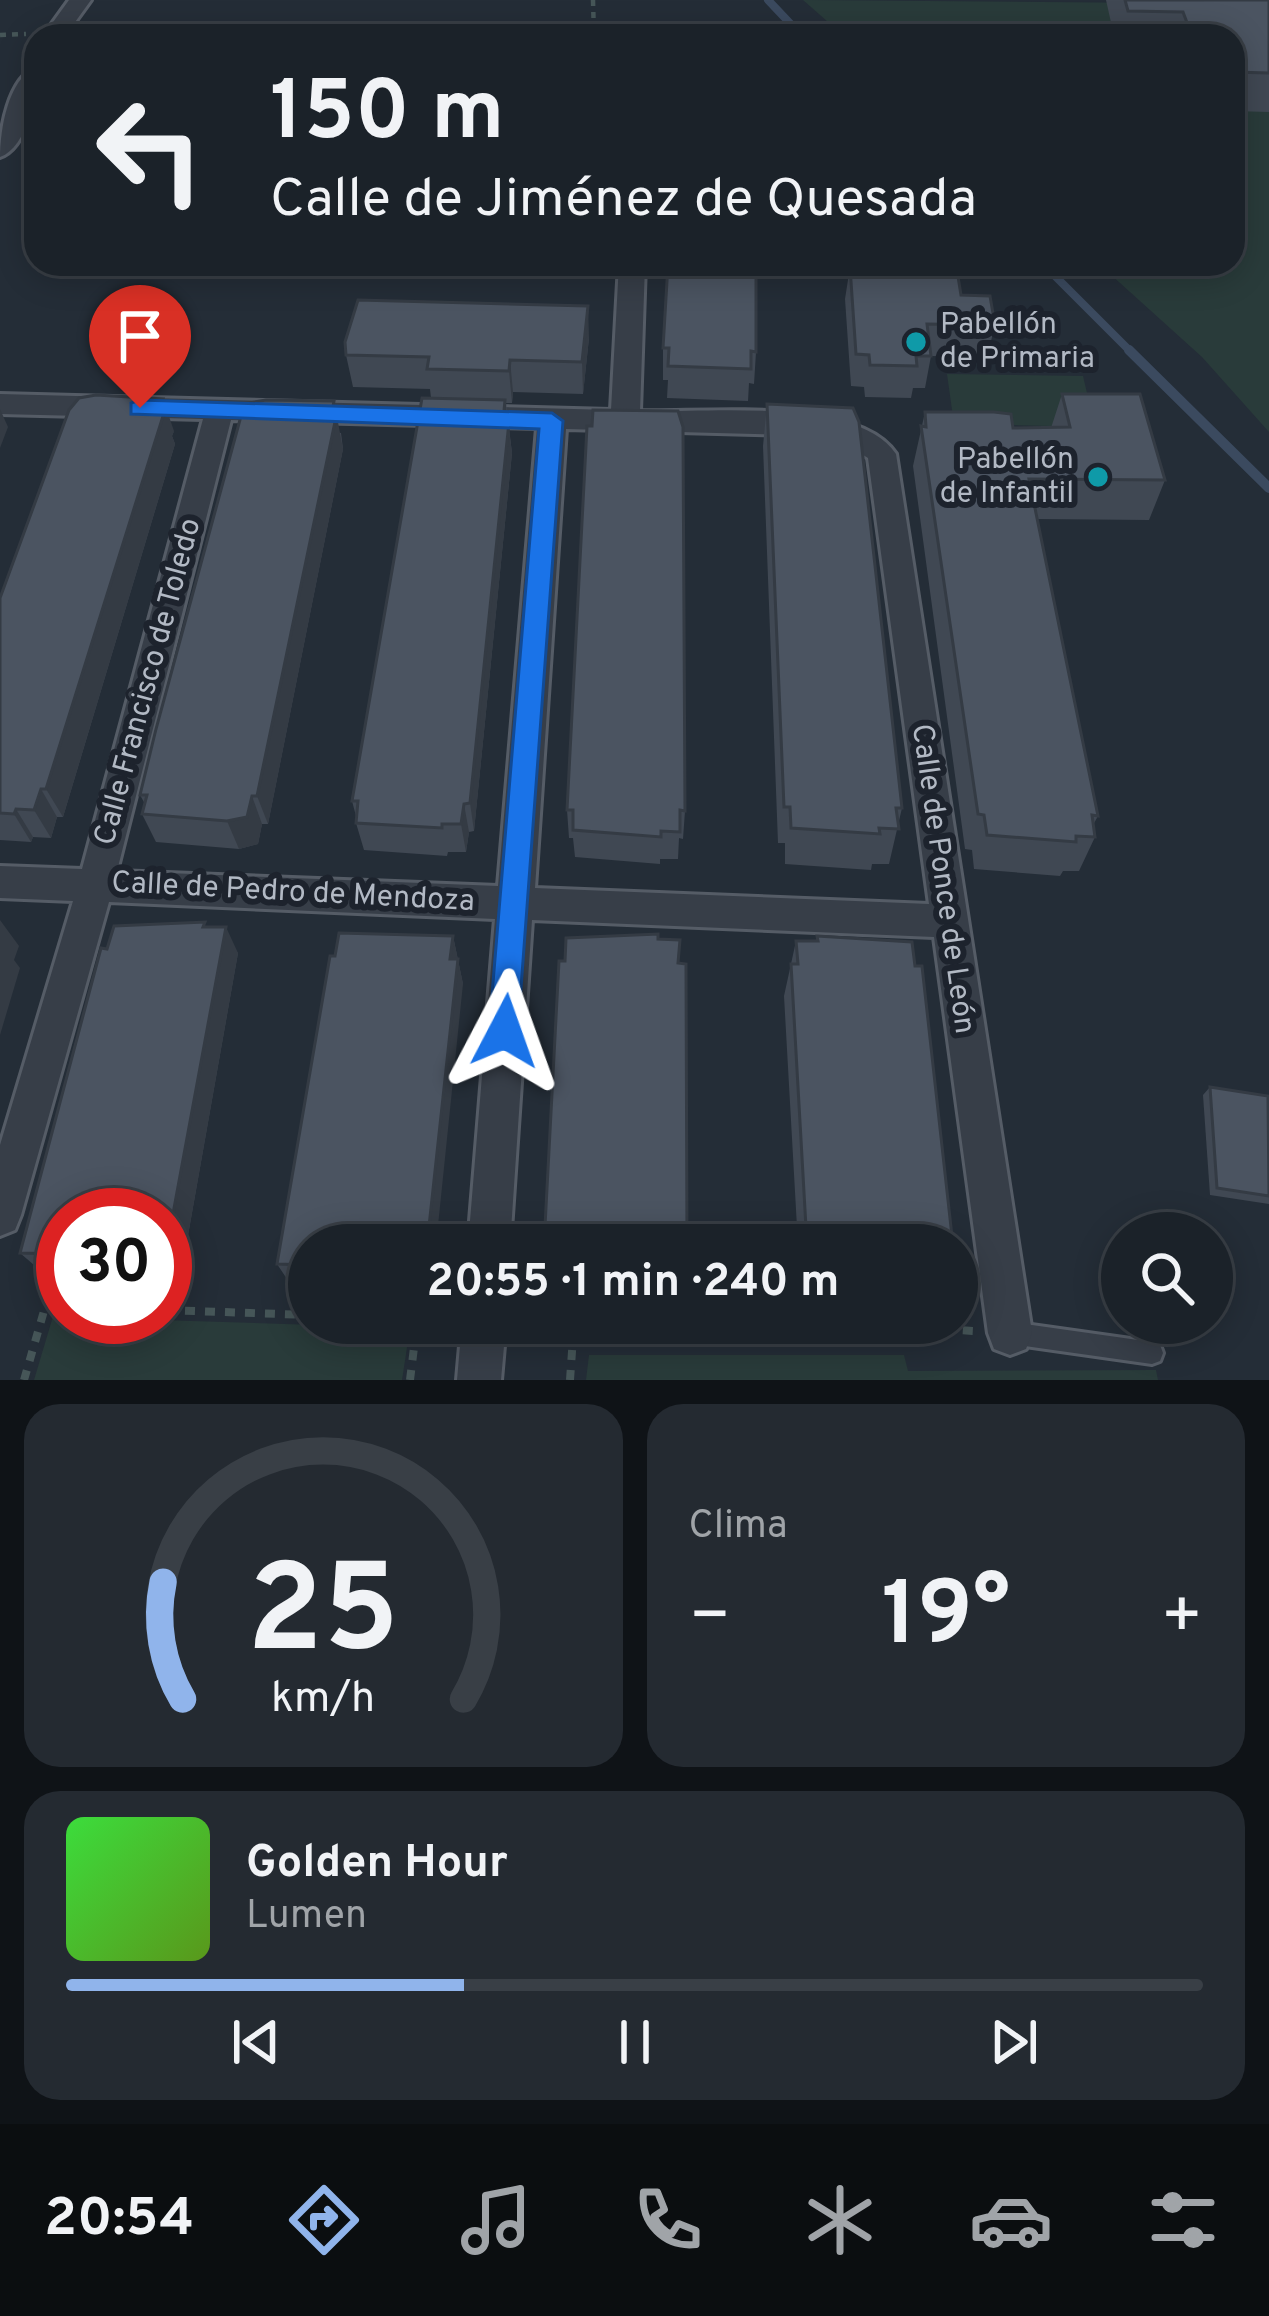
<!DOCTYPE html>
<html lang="es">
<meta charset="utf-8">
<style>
body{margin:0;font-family:Overpass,sans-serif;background:#242a31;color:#f1f3f6;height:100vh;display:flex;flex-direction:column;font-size:45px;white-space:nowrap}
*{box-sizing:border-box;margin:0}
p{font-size:39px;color:#a0a4a8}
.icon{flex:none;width:66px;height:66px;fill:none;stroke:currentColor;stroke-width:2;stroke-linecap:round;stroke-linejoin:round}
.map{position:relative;height:1380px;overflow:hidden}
.drawer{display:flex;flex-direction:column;gap:24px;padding:24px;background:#0f1317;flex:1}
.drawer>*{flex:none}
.top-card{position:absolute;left:24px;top:24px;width:1221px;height:252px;border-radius:36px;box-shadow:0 6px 30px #0003,0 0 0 3px #393f46;background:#1b2229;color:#f1f3f6;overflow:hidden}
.tools{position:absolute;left:1101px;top:1212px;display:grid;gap:24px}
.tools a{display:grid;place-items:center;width:132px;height:132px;border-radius:50%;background:#1b2229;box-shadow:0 6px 30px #0003,0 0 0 3px #393f46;font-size:60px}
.speed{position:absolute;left:36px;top:1188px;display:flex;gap:24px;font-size:60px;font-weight:700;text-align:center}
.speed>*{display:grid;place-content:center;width:156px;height:156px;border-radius:50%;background:#1b2229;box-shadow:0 6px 30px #0003,0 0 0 3px #393f46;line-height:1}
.speed .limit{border:18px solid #d22;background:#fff;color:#111}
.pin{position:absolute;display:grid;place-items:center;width:102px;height:102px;color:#fff;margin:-123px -51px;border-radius:50% 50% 50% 0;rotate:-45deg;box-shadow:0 0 12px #0007}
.pin .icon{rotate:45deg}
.me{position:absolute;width:132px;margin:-66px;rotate:4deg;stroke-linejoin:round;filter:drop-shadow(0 0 9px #0008)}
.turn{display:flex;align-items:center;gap:42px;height:252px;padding:0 48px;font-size:54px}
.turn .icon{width:156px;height:156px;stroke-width:2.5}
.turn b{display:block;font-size:84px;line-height:102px}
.big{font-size:90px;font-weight:700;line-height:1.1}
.drawer .card{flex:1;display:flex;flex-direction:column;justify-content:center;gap:18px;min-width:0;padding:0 42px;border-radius:36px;background:#242a31}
.drawer .dial{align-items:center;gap:0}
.dial svg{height:312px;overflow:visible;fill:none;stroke:#393f46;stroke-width:7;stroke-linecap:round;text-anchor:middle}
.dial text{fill:#f1f3f6;stroke:none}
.song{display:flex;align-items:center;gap:36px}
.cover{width:144px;height:144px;border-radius:18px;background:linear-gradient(135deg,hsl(120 70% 55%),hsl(90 70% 35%))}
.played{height:12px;border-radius:6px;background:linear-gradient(90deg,#90b4eb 35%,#393f46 35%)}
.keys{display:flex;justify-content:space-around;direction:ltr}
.heat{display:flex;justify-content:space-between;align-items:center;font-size:66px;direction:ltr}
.drawer .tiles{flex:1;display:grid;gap:24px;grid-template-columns:1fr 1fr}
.card:last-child{grid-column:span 2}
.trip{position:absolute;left:288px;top:1224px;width:690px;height:120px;border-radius:60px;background:#1b2229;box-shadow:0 6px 30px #0003,0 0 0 3px #393f46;font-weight:700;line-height:120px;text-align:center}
.tab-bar{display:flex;height:192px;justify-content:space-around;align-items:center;background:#0b0e10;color:#a0a4a8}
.tab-bar .icon{width:84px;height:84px}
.tab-bar .on{color:#90b4eb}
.tab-bar b{font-size:54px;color:#f1f3f6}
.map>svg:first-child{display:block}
.green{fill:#293b3a}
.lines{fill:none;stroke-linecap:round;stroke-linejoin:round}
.stream-far1{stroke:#3b4a5f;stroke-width:8}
.stream{stroke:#3b4a5f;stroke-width:10}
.lane-casing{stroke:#555c66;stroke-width:6}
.street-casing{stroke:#555c66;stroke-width:6}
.path-far1{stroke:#465658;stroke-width:4.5;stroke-dasharray:6 6;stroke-linecap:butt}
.path{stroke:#465658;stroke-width:8;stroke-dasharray:10 10;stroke-linecap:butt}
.lane{fill:#373e48;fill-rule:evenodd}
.street{fill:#373e48;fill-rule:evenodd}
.wall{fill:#404853}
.shaded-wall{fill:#343b44}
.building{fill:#4b5461;stroke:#343b44;stroke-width:3}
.route{fill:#1a73e8;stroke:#114b97;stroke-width:3}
.culture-dot{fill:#0f9aa8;stroke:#1d232d;stroke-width:4.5}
.labels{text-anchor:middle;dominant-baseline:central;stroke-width:12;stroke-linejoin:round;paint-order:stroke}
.poi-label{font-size:30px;fill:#b2b9c4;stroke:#1d232d;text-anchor:start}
.street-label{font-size:30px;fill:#b2b9c4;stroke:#1d232d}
</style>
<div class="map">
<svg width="1269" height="1380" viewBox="0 0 1269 1380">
<rect width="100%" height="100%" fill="#242d37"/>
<g class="green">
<path d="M 803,0 L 1269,4 L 1269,432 L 1202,357 L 1099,264 L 1233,264 L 1233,36 L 844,36 Z"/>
<path d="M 947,374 L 1083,376 L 1095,427 L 954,424 Z"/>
<path d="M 54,1313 L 63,1317 L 410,1328 L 402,1380 L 34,1380 Z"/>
<path d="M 589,1355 L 904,1355 L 908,1371 L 1156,1370 L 1158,1380 L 586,1380 Z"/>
</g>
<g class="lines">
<g class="stream-far1">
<path d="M 768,0 L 802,36"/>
<path d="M 1043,264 L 1132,353"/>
</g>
<path class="stream" d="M 1129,350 L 1269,488"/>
<defs>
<path id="lane" d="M 1011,1322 L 1152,1342 L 1160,1345 L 1163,1353 L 1160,1361 L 1152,1364 L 1011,1344 L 1003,1341 L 1000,1333 L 1003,1325 Z"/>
<g id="street">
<path d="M 69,0 L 91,0 L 65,36 L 43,36 Z"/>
<path d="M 36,67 C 36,94 28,147 0,157 C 0,130 8,79 36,67 Z"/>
<path d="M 619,264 L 645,264 L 640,411 C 705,413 858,396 896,454 L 1032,1333 L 1026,1349 L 1010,1355 L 994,1349 L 988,1333 L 934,937 L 532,920 L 510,1245 L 468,1245 L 495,919 L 109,902 L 21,1215 L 15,1230 L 0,1236 L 0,1145 L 73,901 L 0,898 L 0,866 L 82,869 L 203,419 L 0,414 L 0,394 L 611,410 ZM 231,420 L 537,428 L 498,886 L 117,871 ZM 566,429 L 833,436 L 868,458 L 929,904 L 535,888 Z"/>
<path d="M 462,1323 L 506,1323 L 501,1380 L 457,1380 Z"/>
</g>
</defs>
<use href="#lane" class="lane-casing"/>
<use href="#street" class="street-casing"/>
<g class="path-far1">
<path d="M 593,0 L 594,36"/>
<path d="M 0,35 L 26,34"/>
</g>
<g class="path">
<path d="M 165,1310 L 309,1315"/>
<path d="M 823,1323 L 975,1331"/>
<path d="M 24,1380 L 46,1304 L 63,1305"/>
<path d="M 410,1380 L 417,1323"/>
<path d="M 570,1380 L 574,1323"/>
</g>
<use href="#lane" class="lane"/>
<use href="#street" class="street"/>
</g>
<g class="wall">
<path d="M 1106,0 L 1269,0 L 1269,112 L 1233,111 L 1233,36 L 1114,36 Z"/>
<path d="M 883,264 L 956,264 L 961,295 L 995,325 L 987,357 L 931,356 L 925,388 L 913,388 L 911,398 L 865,397 L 864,387 L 851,386 L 845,299 L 850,267 L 884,268 Z"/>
<path d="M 589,338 L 583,394 L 513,392 L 512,403 L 506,403 L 512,453 L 474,831 L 469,832 L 466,852 L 448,852 L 447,856 L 364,850 L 356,823 L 356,816 L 352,801 L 431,398 L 430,389 L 353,387 L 346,355 Z"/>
<path d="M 663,348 L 756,352 L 754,384 L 749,383 L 748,401 L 667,398 L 668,380 L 663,380 Z"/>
<path d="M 1062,394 L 1165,480 L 1149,520 L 1037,519 L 1098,816 L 1093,825 L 1095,837 L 1079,871 L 1063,871 L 1060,876 L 974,869 L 972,850 L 965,849 L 913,466 L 925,412 L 1013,428 L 1051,428 Z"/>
<path d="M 767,404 L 902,808 L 889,864 L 872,864 L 871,870 L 785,864 L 785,843 L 778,843 L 763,446 Z"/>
<path d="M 246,416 L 341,433 L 343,449 L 268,824 L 262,824 L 258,844 L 239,849 L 156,842 L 142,814 L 145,804 L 140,795 Z"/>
<path d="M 174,431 L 172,436 L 175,444 L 63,817 L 57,817 L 51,838 L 33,837 L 31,842 L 0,840 L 0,598 Z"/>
<path d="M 567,810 L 685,811 L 683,839 L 679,838 L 678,859 L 660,859 L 660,864 L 575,857 L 573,838 L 569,838 Z"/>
<path d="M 207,927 L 238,953 L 181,1275 L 165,1275 L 165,1215 L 63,1215 L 63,1272 L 41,1271 L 20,1253 L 107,949 Z"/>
<path d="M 453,936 L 463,984 L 309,1245 L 309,1283 L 289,1282 L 277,1264 L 335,956 Z"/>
<path d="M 817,936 L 953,1245 L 798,1245 L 784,996 L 796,941 L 816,941 Z"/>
<path d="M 1210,1087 L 1268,1096 L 1269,1204 L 1210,1195 L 1203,1095 Z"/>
</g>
<g class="shaded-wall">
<path d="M 588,306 L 589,338 L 583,394 L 582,362 Z"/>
<path d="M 510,360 L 513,392 L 512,403 L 509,371 Z"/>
<path d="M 163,399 L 174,431 L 172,436 L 175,444 L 63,817 L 46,789 Z"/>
<path d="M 505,400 L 512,453 L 474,831 L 470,803 Z"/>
<path d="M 334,401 L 343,449 L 268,824 L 257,796 Z"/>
<path d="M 0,409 L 8,427 L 0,448 Z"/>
<path d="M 41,789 L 57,817 L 51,838 L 34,810 Z"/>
<path d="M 252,796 L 262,824 L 258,844 L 239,849 L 227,821 Z"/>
<path d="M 464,804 L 469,832 L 466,852 L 461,824 Z"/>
<path d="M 16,809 L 33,837 L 31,842 L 14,814 Z"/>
<path d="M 0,920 L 19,946 L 14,960 L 20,968 L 0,1035 Z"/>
<path d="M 226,927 L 238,953 L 181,1275 L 165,1257 Z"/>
<path d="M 453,936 L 463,984 L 436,1245 L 427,1245 Z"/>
</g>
<g class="building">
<path d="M 1125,0 L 1269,0 L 1269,73 L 1233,72 L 1233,36 L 1192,36 L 1183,12 L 1128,11 Z"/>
<path d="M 668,264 L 756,264 L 756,352 L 751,351 L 751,369 L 668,366 L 669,348 L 663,348 Z"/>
<path d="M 892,264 L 956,264 L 961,295 L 990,296 L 995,325 L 927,324 L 931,356 L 916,356 L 917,366 L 870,365 L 869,355 L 856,354 L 850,267 L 892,268 Z"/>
<path d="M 358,300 L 588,306 L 582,362 L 510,360 L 509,371 L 427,369 L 429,357 L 346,355 L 345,342 Z"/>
<path d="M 1062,394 L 1140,394 L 1165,480 L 1029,479 L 1098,816 L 1092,815 L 1095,837 L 1076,836 L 1076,842 L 987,835 L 984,815 L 978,814 L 921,426 L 926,427 L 925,412 L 994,412 L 1011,414 L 1013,428 L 1070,427 Z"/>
<path d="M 96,395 L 163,399 L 158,412 L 164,413 L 46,789 L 41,789 L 34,810 L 16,809 L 14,814 L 0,813 L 0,598 L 69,410 L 79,398 Z"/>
<path d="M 422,398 L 505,400 L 503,422 L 509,422 L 470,803 L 464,804 L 461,824 L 442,824 L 442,828 L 356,823 L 358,801 L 352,801 Z"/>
<path d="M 266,400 L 334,401 L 331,417 L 336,417 L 257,796 L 252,796 L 247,817 L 227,821 L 142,814 L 147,795 L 140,795 L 156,729 L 241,416 L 246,416 L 249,403 Z"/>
<path d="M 767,404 L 853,408 L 859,422 L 902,808 L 896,808 L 899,829 L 879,828 L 880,834 L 791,828 L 790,807 L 784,807 Z"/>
<path d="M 593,410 L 678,411 L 683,427 L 685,811 L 680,810 L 680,832 L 661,831 L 661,837 L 573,830 L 573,810 L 567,810 L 587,426 L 592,426 Z"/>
<path d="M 205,922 L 203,927 L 226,927 L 165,1257 L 165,1215 L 63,1215 L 63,1254 L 20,1253 L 101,948 L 107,949 L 114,926 Z"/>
<path d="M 339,933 L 453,936 L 450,959 L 458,959 L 427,1245 L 309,1245 L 309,1265 L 277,1264 L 330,956 L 335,956 Z"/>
<path d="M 658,934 L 658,939 L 680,940 L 678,963 L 686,964 L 687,1245 L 544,1245 L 559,961 L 565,961 L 566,938 Z"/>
<path d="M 817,936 L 912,942 L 915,966 L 922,966 L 953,1245 L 807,1245 L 791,964 L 798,964 L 796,941 L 818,941 Z"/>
<path d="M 1210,1087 L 1268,1096 L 1269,1196 L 1217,1188 Z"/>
</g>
<path class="route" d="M 140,400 L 552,413 L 563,421 L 517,1042 L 505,1046 L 494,1042 L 489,1031 L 539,429 L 131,414 L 131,403 Z"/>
<g class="culture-dot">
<circle cx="916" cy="342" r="12"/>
<circle cx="1098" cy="477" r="12"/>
</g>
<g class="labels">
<g class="poi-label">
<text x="940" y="325">Pabellón<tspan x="940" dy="34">de Primaria</tspan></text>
<text x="1074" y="460" text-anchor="end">Pabellón<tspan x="1074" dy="34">de Infantil</tspan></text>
</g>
<g class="street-label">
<text transform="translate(149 682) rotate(-75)">Calle Francisco de Toledo</text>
<text transform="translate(942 879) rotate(82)">Calle de Ponce de León</text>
<text transform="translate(293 893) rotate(3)">Calle de Pedro de Mendoza</text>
</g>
</g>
</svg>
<div class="tools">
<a><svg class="icon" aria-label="search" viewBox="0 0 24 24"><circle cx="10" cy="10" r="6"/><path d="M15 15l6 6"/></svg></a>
</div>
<div class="speed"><div class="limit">30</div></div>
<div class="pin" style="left:140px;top:408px;background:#d93025"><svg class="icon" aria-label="arrive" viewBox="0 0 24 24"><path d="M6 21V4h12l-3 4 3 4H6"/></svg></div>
<svg class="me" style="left:505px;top:1031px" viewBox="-20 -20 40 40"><path d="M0-17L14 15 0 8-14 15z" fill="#1a73e8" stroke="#fff" stroke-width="4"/></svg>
<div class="trip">20:55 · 1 min · 240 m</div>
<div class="top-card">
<div class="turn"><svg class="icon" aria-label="left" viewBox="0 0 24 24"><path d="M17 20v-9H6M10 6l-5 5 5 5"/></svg><div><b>150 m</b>Calle de Jiménez de Quesada</div></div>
</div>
</div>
<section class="drawer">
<div class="tiles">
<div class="card dial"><svg viewBox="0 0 100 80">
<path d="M14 69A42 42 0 1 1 86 69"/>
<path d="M14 69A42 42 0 0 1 9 39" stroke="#90b4eb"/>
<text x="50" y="56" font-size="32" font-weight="700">25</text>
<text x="50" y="72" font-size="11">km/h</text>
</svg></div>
<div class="card"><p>Clima</p>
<div class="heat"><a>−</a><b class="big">19°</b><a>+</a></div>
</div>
<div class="card">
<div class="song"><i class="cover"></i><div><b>Golden Hour</b><p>Lumen</p></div></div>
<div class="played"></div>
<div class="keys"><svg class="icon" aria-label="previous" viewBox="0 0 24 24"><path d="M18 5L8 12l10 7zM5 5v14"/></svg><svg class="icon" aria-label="pause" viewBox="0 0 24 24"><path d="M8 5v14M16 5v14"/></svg><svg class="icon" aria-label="next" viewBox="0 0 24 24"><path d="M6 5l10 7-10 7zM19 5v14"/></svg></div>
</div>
</div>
</section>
<nav class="tab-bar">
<b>20:54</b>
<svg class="icon on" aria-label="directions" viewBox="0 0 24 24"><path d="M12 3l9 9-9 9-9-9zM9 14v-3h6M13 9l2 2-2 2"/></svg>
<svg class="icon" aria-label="music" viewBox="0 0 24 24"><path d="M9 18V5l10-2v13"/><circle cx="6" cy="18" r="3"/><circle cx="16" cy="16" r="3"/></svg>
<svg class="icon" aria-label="phone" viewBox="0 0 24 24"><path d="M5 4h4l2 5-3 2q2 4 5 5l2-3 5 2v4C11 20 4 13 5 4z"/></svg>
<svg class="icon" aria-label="climate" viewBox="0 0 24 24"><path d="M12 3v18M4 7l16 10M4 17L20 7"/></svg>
<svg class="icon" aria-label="car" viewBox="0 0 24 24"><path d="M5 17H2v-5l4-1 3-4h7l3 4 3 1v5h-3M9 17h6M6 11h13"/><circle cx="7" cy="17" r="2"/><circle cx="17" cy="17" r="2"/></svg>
<svg class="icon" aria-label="filters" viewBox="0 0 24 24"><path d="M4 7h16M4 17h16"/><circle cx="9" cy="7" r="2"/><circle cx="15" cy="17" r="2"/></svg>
</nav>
